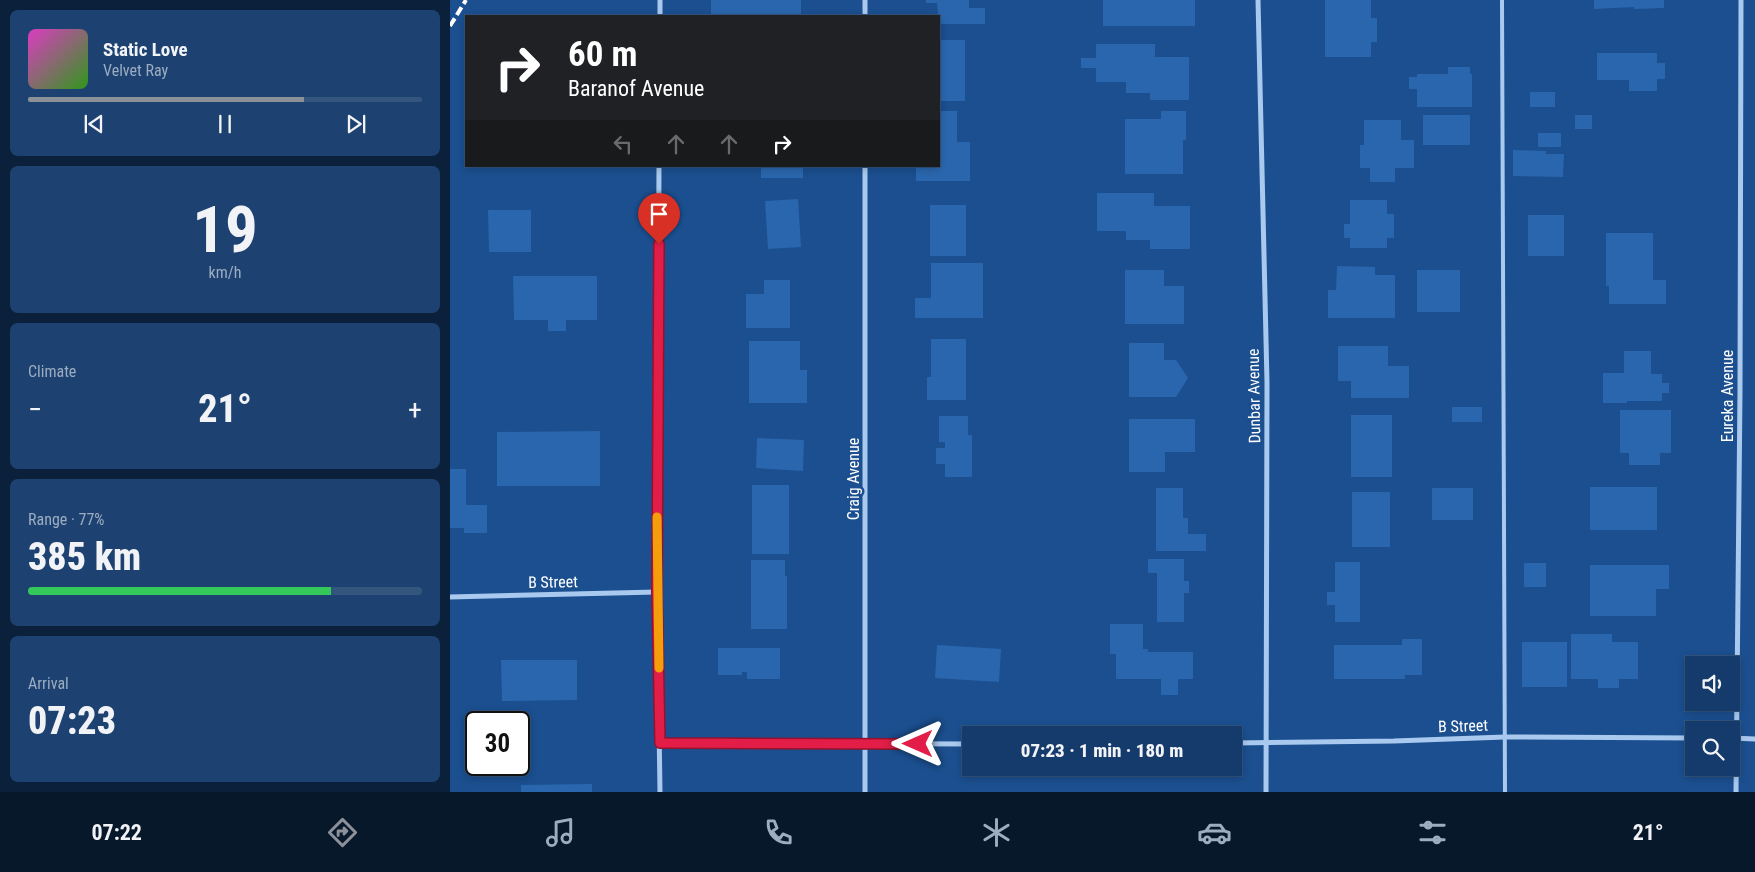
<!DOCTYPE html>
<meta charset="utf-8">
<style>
body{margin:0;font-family:"Roboto Condensed",sans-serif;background:#1d4271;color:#f1f3f6;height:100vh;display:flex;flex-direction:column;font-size:19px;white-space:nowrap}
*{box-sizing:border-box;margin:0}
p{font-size:16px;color:#9dadc1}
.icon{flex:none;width:28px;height:28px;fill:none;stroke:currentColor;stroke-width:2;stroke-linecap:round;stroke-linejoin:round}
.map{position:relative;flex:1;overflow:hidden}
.details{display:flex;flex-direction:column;gap:10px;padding:10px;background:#0b203b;width:450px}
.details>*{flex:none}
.guide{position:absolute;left:15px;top:15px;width:475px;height:152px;border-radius:0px;box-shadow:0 2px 8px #0003,0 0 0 1px #33557e;background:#202124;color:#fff;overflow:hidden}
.fabs{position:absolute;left:1235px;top:656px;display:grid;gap:10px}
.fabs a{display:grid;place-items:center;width:55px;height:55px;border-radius:0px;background:#143b6b;box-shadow:0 2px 8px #0003,0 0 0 1px #33557e;font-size:25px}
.speed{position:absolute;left:15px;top:711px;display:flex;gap:10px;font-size:25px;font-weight:700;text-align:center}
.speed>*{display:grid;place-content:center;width:65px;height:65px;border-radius:50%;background:#143b6b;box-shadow:0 2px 8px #0003,0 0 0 1px #33557e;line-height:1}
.speed .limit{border:2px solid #111;border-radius:8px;background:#fff;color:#111}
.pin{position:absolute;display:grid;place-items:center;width:42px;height:42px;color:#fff;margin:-51px -21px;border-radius:50% 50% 50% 0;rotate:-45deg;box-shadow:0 0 5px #0007}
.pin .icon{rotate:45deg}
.me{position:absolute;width:55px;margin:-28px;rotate:270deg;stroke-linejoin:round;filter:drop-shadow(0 0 4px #0008)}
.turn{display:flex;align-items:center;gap:18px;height:105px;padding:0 20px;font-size:22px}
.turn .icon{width:65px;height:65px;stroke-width:2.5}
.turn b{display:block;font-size:35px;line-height:42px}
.lanes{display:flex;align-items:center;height:48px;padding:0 20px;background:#0003;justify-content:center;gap:25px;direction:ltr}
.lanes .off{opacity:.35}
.big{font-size:38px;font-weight:800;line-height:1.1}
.details .card{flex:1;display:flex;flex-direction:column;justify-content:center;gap:8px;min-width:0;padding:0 18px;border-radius:8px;background:#1d4271}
.details .dial{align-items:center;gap:0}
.dial b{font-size:65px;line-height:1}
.song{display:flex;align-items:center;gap:15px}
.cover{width:60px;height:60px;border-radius:8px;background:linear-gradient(135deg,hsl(310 70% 55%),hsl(110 70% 35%))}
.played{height:5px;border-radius:2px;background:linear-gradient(90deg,#8c9099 70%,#33557e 70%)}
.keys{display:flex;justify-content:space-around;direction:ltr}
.heat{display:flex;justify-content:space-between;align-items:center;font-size:28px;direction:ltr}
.charge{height:8px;border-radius:4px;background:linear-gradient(90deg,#34c759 77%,#33557e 0)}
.trip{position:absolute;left:512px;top:726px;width:280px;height:50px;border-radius:0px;background:#143b6b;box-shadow:0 2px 8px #0003,0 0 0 1px #33557e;font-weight:800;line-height:50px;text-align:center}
.dock{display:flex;height:80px;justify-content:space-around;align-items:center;background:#08182b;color:#9dadc1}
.dock .icon{width:35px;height:35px}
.dock .selected{color:#8c9099}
.dock b{font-size:22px;color:#f1f3f6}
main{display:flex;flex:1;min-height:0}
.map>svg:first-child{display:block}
.building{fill:#2a66ad}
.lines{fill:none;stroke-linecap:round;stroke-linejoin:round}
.service{stroke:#a9c9ee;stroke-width:4}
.minor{stroke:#a9c9ee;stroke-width:5}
.rail{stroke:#fff;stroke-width:4;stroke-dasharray:9 4;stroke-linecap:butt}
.route-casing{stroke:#92132f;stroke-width:12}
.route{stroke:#e11d48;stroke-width:9}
.slow{stroke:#f59e0b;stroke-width:9}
.labels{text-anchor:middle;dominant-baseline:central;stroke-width:5;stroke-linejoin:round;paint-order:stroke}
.street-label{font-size:16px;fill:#fff;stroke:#1b4f8f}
</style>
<main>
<section class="details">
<div class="card">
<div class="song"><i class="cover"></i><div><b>Static Love</b><p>Velvet Ray</p></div></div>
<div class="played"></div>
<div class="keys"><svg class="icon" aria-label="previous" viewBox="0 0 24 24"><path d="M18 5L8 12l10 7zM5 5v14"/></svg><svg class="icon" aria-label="pause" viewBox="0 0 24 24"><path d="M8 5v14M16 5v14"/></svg><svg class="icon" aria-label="next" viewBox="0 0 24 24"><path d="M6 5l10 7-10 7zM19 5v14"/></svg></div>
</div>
<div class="card dial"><b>19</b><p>km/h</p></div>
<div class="card"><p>Climate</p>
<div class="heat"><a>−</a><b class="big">21°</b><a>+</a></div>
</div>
<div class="card"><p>Range · 77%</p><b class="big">385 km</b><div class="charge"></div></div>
<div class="card"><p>Arrival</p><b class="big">07:23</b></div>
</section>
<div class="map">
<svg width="1305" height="792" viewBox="0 0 1305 792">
<rect width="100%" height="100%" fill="#1b4f8f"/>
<g class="building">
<rect x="261" y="0" width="90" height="16"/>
<path d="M 476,0 L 519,0 L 519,8 L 535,8 L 535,24 L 489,24 L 487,3 L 476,3 Z"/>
<rect x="653" y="0" width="92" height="26"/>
<path d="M 875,0 L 921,0 L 921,18 L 927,18 L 927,42 L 921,42 L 921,57 L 875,57 Z"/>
<path d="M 1144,0 L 1214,0 L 1214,8 L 1184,9 L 1184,7 L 1144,9 Z"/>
<rect x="489" y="40" width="26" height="61"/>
<path d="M 646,44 L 705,44 L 705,57 L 739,57 L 739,100 L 700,100 L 700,93 L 676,93 L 676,82 L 646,82 L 646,68 L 631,68 L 631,58 L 646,58 Z"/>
<path d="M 1147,53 L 1207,53 L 1207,63 L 1215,63 L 1215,79 L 1207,79 L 1207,91 L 1179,91 L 1179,80 L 1147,80 Z"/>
<path d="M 998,67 L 1020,67 L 1020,74 L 1022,74 L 1022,107 L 967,107 L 967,89 L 959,89 L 959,77 L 967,77 L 967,74 L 998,74 Z"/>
<rect x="1080" y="92" width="25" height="15"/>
<path d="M 489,111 L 507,111 L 507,142 L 520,142 L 520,181 L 466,181 L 466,166 L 489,166 Z"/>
<path d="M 711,111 L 736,111 L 736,140 L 733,140 L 733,174 L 675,174 L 675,119 L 711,119 Z"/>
<rect x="973" y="115" width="47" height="30"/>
<rect x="1125" y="115" width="17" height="14"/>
<path d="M 914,120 L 951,120 L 951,140 L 964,140 L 964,168 L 945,168 L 945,182 L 920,182 L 920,168 L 910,168 L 910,145 L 914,145 Z"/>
<rect x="1088" y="133" width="23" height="14"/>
<path d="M 1063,150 L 1096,151 L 1096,154 L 1114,154 L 1113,177 L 1063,176 Z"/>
<rect x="311" y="166" width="42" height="12"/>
<path d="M 647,193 L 704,193 L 704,206 L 740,206 L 740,249 L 700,249 L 700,240 L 676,240 L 676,231 L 647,231 Z"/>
<path d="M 348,199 L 351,247 L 318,249 L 315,201 Z"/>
<path d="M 900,200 L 937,200 L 937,214 L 944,214 L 944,238 L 937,238 L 937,248 L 900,248 L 900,238 L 894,238 L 894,224 L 900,224 Z"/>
<rect x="480" y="205" width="36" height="51"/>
<path d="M 38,210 L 81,210 L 81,252 L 39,252 Z"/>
<rect x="1078" y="215" width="36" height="41"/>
<path d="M 1156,233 L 1203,233 L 1203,280 L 1216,280 L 1216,304 L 1159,304 L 1159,286 L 1156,286 Z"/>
<path d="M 481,263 L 533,263 L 533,318 L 465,318 L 465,298 L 481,298 Z"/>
<path d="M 887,266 L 925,267 L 925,275 L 945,275 L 945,318 L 878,318 L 878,290 L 886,290 Z"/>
<path d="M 675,270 L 714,270 L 714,286 L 734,286 L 734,324 L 675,324 Z"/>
<rect x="967" y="270" width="43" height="42"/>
<path d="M 63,276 L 147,276 L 147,320 L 116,320 L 116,331 L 98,331 L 98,320 L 64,320 Z"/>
<path d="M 314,280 L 340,280 L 340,328 L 296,328 L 296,294 L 314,294 Z"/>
<path d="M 481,339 L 516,339 L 516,400 L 477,400 L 477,377 L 481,377 Z"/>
<path d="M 299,341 L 350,341 L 350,370 L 357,370 L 357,403 L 299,403 Z"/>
<path d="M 679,343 L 714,343 L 714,360 L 726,360 L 738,378 L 726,397 L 679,397 Z"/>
<path d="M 888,346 L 938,346 L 938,366 L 959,366 L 959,398 L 901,398 L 901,381 L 888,381 Z"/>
<path d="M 1174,351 L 1201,351 L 1201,374 L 1212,374 L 1212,383 L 1219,383 L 1219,393 L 1212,393 L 1212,401 L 1177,401 L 1177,403 L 1153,403 L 1153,373 L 1174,373 Z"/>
<rect x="1002" y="407" width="30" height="15"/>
<path d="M 1170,410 L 1221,410 L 1221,453 L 1210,453 L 1210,465 L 1179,465 L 1179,453 L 1170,453 Z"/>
<rect x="901" y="415" width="41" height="62"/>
<path d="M 489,416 L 518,416 L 518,435 L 522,435 L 522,477 L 495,477 L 495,464 L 486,464 L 486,448 L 495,448 L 495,442 L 489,442 Z"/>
<path d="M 679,419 L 745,419 L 745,452 L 715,452 L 715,472 L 679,472 Z"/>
<path d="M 150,431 L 150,486 L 47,486 L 47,432 Z"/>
<path d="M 307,438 L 354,440 L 353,471 L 306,468 Z"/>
<path d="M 0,469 L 16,469 L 16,505 L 37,505 L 37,533 L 14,533 L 14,528 L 0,528 Z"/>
<rect x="302" y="485" width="37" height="69"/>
<rect x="1140" y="487" width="67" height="43"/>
<path d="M 706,488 L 733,488 L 733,518 L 738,518 L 738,534 L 756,534 L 756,551 L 706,551 Z"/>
<rect x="982" y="488" width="41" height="32"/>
<rect x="902" y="492" width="38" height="55"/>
<path d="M 698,559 L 734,559 L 734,581 L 739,581 L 739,593 L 734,593 L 734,622 L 707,622 L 707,573 L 698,573 Z"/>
<path d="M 301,560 L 335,560 L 335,576 L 337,576 L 337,629 L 301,629 Z"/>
<path d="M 885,562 L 910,562 L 910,622 L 885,622 L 885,605 L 877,605 L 877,592 L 885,592 Z"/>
<rect x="1074" y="563" width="22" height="24"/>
<path d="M 1140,565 L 1219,565 L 1219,589 L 1206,589 L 1206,616 L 1140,616 Z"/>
<path d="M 660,624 L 693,624 L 693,649 L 698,649 L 698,652 L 743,652 L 743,679 L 728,679 L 728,695 L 711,695 L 711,679 L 666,679 L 666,654 L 660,654 Z"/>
<path d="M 1121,634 L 1162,634 L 1162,642 L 1188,642 L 1188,679 L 1169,679 L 1169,688 L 1148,688 L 1148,679 L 1121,679 Z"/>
<path d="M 952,639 L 972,639 L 972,675 L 955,675 L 955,679 L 884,679 L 884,645 L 952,645 Z"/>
<rect x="1072" y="642" width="45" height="45"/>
<path d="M 487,645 L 551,649 L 549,682 L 485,678 Z"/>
<path d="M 268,648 L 330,648 L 330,679 L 297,679 L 297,672 L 292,672 L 292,675 L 268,675 Z"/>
<path d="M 51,660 L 127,660 L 127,700 L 52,701 Z"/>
<path d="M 142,784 L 142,792 L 71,792 L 71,785 Z"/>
</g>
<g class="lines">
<path class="service" d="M 1052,0 L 1055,792"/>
<g class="minor">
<path d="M 415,0 L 415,16"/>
<path d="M 808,0 L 817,382 L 816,792"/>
<path d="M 210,16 L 210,0"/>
<path d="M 209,166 L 207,592 L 210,792"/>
<path d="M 415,166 L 415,792"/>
<path d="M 0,597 L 207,592"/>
<path d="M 1281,738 L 1305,739"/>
<path d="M 210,743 L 521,744"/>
<path d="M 784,743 L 944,741 L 1055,737 L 1244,738"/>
<path d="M 1286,792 L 1290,392 L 1291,0"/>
</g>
<path class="rail" d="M 0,26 L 16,0"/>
</g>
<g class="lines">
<defs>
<path id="route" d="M 209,244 L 207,592 L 210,743 L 468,744"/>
</defs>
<use href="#route" class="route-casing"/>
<use href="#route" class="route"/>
<path class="slow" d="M 207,517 L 209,668"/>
</g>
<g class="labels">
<g class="street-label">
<text transform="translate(804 396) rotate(-91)">Dunbar Avenue</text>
<text transform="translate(1277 396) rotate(-90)">Eureka Avenue</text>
<text transform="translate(403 479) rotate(-90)">Craig Avenue</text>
<text transform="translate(103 582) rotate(-1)">B Street</text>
<text transform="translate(1013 726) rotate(-2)">B Street</text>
</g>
</g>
</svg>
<div class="fabs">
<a><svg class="icon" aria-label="sound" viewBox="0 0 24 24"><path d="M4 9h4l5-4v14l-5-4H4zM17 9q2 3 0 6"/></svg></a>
<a><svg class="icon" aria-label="search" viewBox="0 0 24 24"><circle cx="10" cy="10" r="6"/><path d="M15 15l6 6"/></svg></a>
</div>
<div class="speed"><div class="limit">30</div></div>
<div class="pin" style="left:209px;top:244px;background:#d93025"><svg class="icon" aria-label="arrive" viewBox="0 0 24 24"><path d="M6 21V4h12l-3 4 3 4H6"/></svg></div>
<svg class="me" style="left:468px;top:744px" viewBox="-20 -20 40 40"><path d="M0-17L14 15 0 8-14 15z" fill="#e11d48" stroke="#fff" stroke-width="4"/></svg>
<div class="trip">07:23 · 1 min · 180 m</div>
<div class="guide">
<div class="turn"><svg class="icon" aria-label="right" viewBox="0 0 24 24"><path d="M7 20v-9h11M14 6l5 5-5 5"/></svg><div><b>60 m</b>Baranof Avenue</div></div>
<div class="lanes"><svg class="icon off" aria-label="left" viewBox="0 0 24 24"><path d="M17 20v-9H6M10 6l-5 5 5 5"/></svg><svg class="icon off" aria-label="ahead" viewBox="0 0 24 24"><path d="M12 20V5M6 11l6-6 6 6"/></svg><svg class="icon off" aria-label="ahead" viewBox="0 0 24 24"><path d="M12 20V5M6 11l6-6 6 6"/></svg><svg class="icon" aria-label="right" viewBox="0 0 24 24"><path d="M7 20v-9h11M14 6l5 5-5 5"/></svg></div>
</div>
</div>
</main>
<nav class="dock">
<b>07:22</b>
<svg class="icon selected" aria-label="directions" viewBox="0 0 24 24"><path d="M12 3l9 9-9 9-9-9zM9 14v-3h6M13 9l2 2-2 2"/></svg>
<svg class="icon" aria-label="music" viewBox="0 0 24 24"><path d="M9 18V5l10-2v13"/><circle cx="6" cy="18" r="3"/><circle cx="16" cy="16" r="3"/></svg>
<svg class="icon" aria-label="phone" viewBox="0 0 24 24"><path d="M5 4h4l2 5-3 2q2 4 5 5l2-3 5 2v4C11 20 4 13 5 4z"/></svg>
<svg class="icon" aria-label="climate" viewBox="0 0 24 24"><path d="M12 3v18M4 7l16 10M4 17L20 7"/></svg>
<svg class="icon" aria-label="car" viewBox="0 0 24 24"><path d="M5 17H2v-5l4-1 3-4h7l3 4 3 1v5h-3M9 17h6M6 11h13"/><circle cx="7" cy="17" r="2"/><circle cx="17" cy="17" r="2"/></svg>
<svg class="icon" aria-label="filters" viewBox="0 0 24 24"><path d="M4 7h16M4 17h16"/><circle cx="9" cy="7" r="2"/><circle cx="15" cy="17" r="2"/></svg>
<b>21°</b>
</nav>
